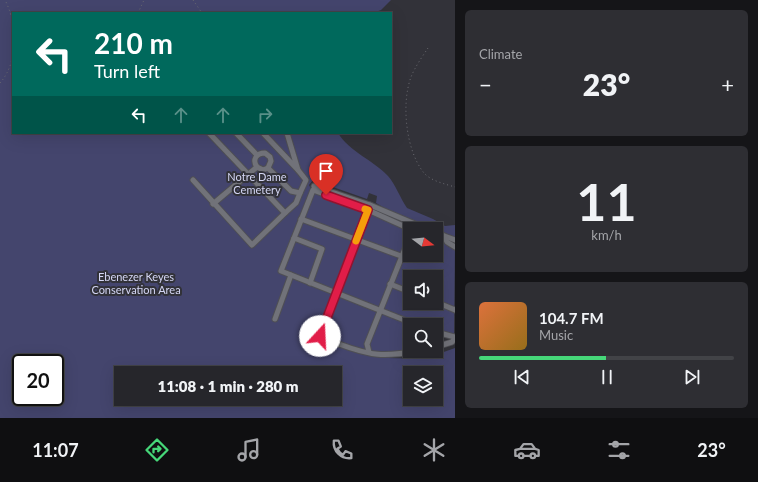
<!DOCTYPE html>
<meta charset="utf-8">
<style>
body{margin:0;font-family:Lato,sans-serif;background:#2e2e33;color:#f1f3f6;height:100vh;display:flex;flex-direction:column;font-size:15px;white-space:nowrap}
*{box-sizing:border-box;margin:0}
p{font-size:13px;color:#a4a5a9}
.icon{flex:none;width:22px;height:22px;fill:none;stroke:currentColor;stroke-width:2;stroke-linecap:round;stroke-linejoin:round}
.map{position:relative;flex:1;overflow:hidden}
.panel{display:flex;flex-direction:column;gap:10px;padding:10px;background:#151518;width:303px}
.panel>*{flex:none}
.top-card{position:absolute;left:12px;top:12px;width:380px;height:122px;border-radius:0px;box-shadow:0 4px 16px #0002,0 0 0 1px #424347;background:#00695c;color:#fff;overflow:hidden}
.needle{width:26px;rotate:106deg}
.controls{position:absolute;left:403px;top:222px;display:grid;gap:8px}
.controls a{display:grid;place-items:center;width:40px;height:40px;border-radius:0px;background:#26262b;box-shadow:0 4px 16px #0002,0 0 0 1px #424347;font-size:20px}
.speed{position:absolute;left:12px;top:354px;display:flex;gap:8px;font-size:20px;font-weight:700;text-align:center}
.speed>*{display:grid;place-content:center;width:52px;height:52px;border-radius:50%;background:#26262b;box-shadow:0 4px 16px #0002,0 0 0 1px #424347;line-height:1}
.speed .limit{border:2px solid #111;border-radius:6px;background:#fff;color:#111}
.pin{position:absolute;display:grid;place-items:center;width:34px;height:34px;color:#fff;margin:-41px -17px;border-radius:50% 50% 50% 0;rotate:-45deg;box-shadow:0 0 4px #0007}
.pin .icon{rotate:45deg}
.me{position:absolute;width:44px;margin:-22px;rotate:20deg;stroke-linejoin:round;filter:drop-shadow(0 0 3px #0008)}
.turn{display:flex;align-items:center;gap:14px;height:84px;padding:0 16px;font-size:18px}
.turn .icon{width:52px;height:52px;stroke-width:2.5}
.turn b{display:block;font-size:28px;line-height:34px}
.lanes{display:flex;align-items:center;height:38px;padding:0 16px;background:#0003;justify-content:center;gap:20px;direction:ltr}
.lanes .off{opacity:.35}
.big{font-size:30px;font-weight:800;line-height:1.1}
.panel .tile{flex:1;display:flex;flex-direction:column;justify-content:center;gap:6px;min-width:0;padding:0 14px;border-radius:6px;background:#2e2e33}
.panel .dial{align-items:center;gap:0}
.dial b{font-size:52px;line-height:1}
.song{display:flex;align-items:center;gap:12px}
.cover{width:48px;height:48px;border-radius:6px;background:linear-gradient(135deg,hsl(20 70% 55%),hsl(40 70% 35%))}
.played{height:4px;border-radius:2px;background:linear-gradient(90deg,#46d779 50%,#424347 50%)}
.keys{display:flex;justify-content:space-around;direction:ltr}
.heat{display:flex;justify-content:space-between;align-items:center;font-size:22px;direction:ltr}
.trip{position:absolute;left:114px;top:366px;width:228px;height:40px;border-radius:0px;background:#26262b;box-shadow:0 4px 16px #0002,0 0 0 1px #424347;font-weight:800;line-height:40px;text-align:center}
.tabs{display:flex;height:64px;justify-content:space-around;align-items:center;background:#0f0f11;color:#a4a5a9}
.tabs .icon{width:28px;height:28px}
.tabs .active{color:#46d779}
.tabs b{font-size:18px;color:#f1f3f6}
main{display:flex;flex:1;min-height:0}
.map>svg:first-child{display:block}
.green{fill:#44456d;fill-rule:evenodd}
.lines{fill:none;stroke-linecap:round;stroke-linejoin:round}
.minor-casing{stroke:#4f4f54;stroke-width:7}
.path{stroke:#6b6b71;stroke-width:1;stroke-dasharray:1 3;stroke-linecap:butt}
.minor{stroke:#717279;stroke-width:5}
.route-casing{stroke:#92132f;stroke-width:10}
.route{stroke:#e11d48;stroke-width:7}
.slow{stroke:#f59e0b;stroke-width:7}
.labels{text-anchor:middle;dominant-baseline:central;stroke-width:4;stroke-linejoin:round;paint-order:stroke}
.park-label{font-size:11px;fill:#d4d6f4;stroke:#323239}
</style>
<main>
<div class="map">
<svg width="455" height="418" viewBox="0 0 455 418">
<rect width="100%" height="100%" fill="#323239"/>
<path class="green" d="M 0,0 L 391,0 L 381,10 L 373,13 L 13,13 L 13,133 L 338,133 C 350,152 373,160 388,176 C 396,185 400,198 407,208 L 433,219 L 445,226 L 455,225 L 455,237 L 393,213 L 376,203 L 377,196 L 369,193 L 367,199 L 313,180 L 309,185 L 311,189 L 370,209 L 373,208 L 423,229 L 410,229 L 410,255 L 436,255 L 436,234 L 455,244 L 454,335 L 436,331 L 436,325 L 410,325 L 410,351 L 430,351 L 388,358 L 424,359 L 455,348 L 455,418 L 0,418 ZM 410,277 L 436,277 L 436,303 L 410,303 ZM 21,363 L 55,363 L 55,397 L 21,397 ZM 121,373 L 335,373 L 335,399 L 121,399 ZM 410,373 L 436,373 L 436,399 L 410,399 Z"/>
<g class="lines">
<defs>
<g id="minor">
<path d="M 236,133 L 257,155"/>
<path d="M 263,133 L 298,170 L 287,133"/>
<path d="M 257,167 L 263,170 L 268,168"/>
<path d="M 298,170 L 306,180 L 300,193"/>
<path d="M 193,180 L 252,245 L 285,213 L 209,133"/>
<path d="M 314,186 L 370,205 L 427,229"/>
<path d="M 213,204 L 257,167 C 252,160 256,153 265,153 L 270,157 L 271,161 L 268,168 L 291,191 L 300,193 L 296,203 L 285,213"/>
<path d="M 370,205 L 368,210 L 313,190 L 281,271 L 417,325"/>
<path d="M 301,219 L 401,256"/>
<path d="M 410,229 L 368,210 L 320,335 C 325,340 333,342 339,344 C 371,356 384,357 418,351"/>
<path d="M 436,233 L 455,240"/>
<path d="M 444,236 L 447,242 L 455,247"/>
<path d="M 294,238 L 322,249 L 310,283"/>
<path d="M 390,284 L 410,292"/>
<path d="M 436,302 L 455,310"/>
<path d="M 275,319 L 291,275"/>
<path d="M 436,332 L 455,337"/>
<path d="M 436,343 L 439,333"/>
<path d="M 436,347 L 452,342 L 455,338"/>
<path d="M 369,352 L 367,344 L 410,236"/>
</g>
</defs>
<use href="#minor" class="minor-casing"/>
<g class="path">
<path d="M 193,0 L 202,13"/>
<path d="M 138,13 L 144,0"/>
<path d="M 428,48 C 422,57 415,67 411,77 C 401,104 406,151 424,173 C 431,181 445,184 455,187"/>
<path d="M 0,83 C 19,62 17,23 5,0"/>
</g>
<use href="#minor" class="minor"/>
</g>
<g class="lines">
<defs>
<path id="route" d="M 320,336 L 368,210 L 326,195"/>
</defs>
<use href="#route" class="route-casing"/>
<use href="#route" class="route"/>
<path class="slow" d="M 356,241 L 368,210 L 365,209"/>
</g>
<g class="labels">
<g class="park-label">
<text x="257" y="176">Notre Dame<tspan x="257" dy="13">Cemetery</tspan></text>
<text x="136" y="276">Ebenezer Keyes<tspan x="136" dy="13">Conservation Area</tspan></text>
</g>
</g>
</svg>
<div class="controls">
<a><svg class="needle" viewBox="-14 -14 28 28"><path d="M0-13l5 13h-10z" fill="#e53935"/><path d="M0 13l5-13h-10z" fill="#a4a5a9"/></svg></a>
<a><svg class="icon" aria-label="sound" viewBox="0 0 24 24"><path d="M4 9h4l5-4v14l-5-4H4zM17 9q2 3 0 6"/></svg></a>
<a><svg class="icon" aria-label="search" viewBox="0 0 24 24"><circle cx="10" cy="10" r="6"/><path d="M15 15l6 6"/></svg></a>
<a><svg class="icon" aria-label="layers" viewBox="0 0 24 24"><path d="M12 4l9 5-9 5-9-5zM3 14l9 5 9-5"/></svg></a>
</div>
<div class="speed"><div class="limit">20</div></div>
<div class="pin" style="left:326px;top:195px;background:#d93025"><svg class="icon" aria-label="arrive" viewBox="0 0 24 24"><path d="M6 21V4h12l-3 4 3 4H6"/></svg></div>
<svg class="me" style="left:320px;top:336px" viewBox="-20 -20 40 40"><circle r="19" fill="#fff"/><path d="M0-13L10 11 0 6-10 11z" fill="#e11d48"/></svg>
<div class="trip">11:08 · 1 min · 280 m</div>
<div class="top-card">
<div class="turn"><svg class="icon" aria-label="left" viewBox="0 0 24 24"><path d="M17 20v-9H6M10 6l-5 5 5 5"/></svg><div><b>210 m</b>Turn left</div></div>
<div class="lanes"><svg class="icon" aria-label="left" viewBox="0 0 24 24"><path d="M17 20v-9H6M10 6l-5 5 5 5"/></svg><svg class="icon off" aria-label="ahead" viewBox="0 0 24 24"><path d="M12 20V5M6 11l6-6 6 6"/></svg><svg class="icon off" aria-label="ahead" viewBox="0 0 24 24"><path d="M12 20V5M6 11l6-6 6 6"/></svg><svg class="icon off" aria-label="right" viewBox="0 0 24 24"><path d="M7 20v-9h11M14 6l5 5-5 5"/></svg></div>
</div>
</div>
<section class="panel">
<div class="tile"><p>Climate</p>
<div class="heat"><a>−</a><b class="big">23°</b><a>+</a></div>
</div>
<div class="tile dial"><b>11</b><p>km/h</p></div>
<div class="tile">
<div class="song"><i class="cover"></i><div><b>104.7 FM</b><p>Music</p></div></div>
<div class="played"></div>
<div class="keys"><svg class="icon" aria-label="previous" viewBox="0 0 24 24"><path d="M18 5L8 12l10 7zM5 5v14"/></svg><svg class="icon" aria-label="pause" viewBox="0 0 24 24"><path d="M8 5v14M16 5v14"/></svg><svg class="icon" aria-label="next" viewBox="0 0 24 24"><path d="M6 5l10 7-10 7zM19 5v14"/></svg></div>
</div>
</section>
</main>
<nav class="tabs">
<b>11:07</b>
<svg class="icon active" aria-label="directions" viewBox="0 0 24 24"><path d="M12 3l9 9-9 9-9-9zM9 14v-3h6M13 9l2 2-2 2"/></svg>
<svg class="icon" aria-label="music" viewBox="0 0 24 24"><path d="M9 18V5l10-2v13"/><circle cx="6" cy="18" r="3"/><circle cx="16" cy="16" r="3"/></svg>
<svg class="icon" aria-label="phone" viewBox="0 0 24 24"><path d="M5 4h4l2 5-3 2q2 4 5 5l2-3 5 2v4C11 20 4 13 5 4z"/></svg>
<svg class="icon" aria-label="climate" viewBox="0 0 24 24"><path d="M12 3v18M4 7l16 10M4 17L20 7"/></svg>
<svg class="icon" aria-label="car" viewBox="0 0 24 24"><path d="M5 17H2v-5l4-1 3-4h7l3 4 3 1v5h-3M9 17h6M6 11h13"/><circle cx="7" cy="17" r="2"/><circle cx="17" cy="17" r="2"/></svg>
<svg class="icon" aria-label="filters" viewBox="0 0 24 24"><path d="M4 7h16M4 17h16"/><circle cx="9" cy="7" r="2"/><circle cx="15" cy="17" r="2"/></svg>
<b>23°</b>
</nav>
